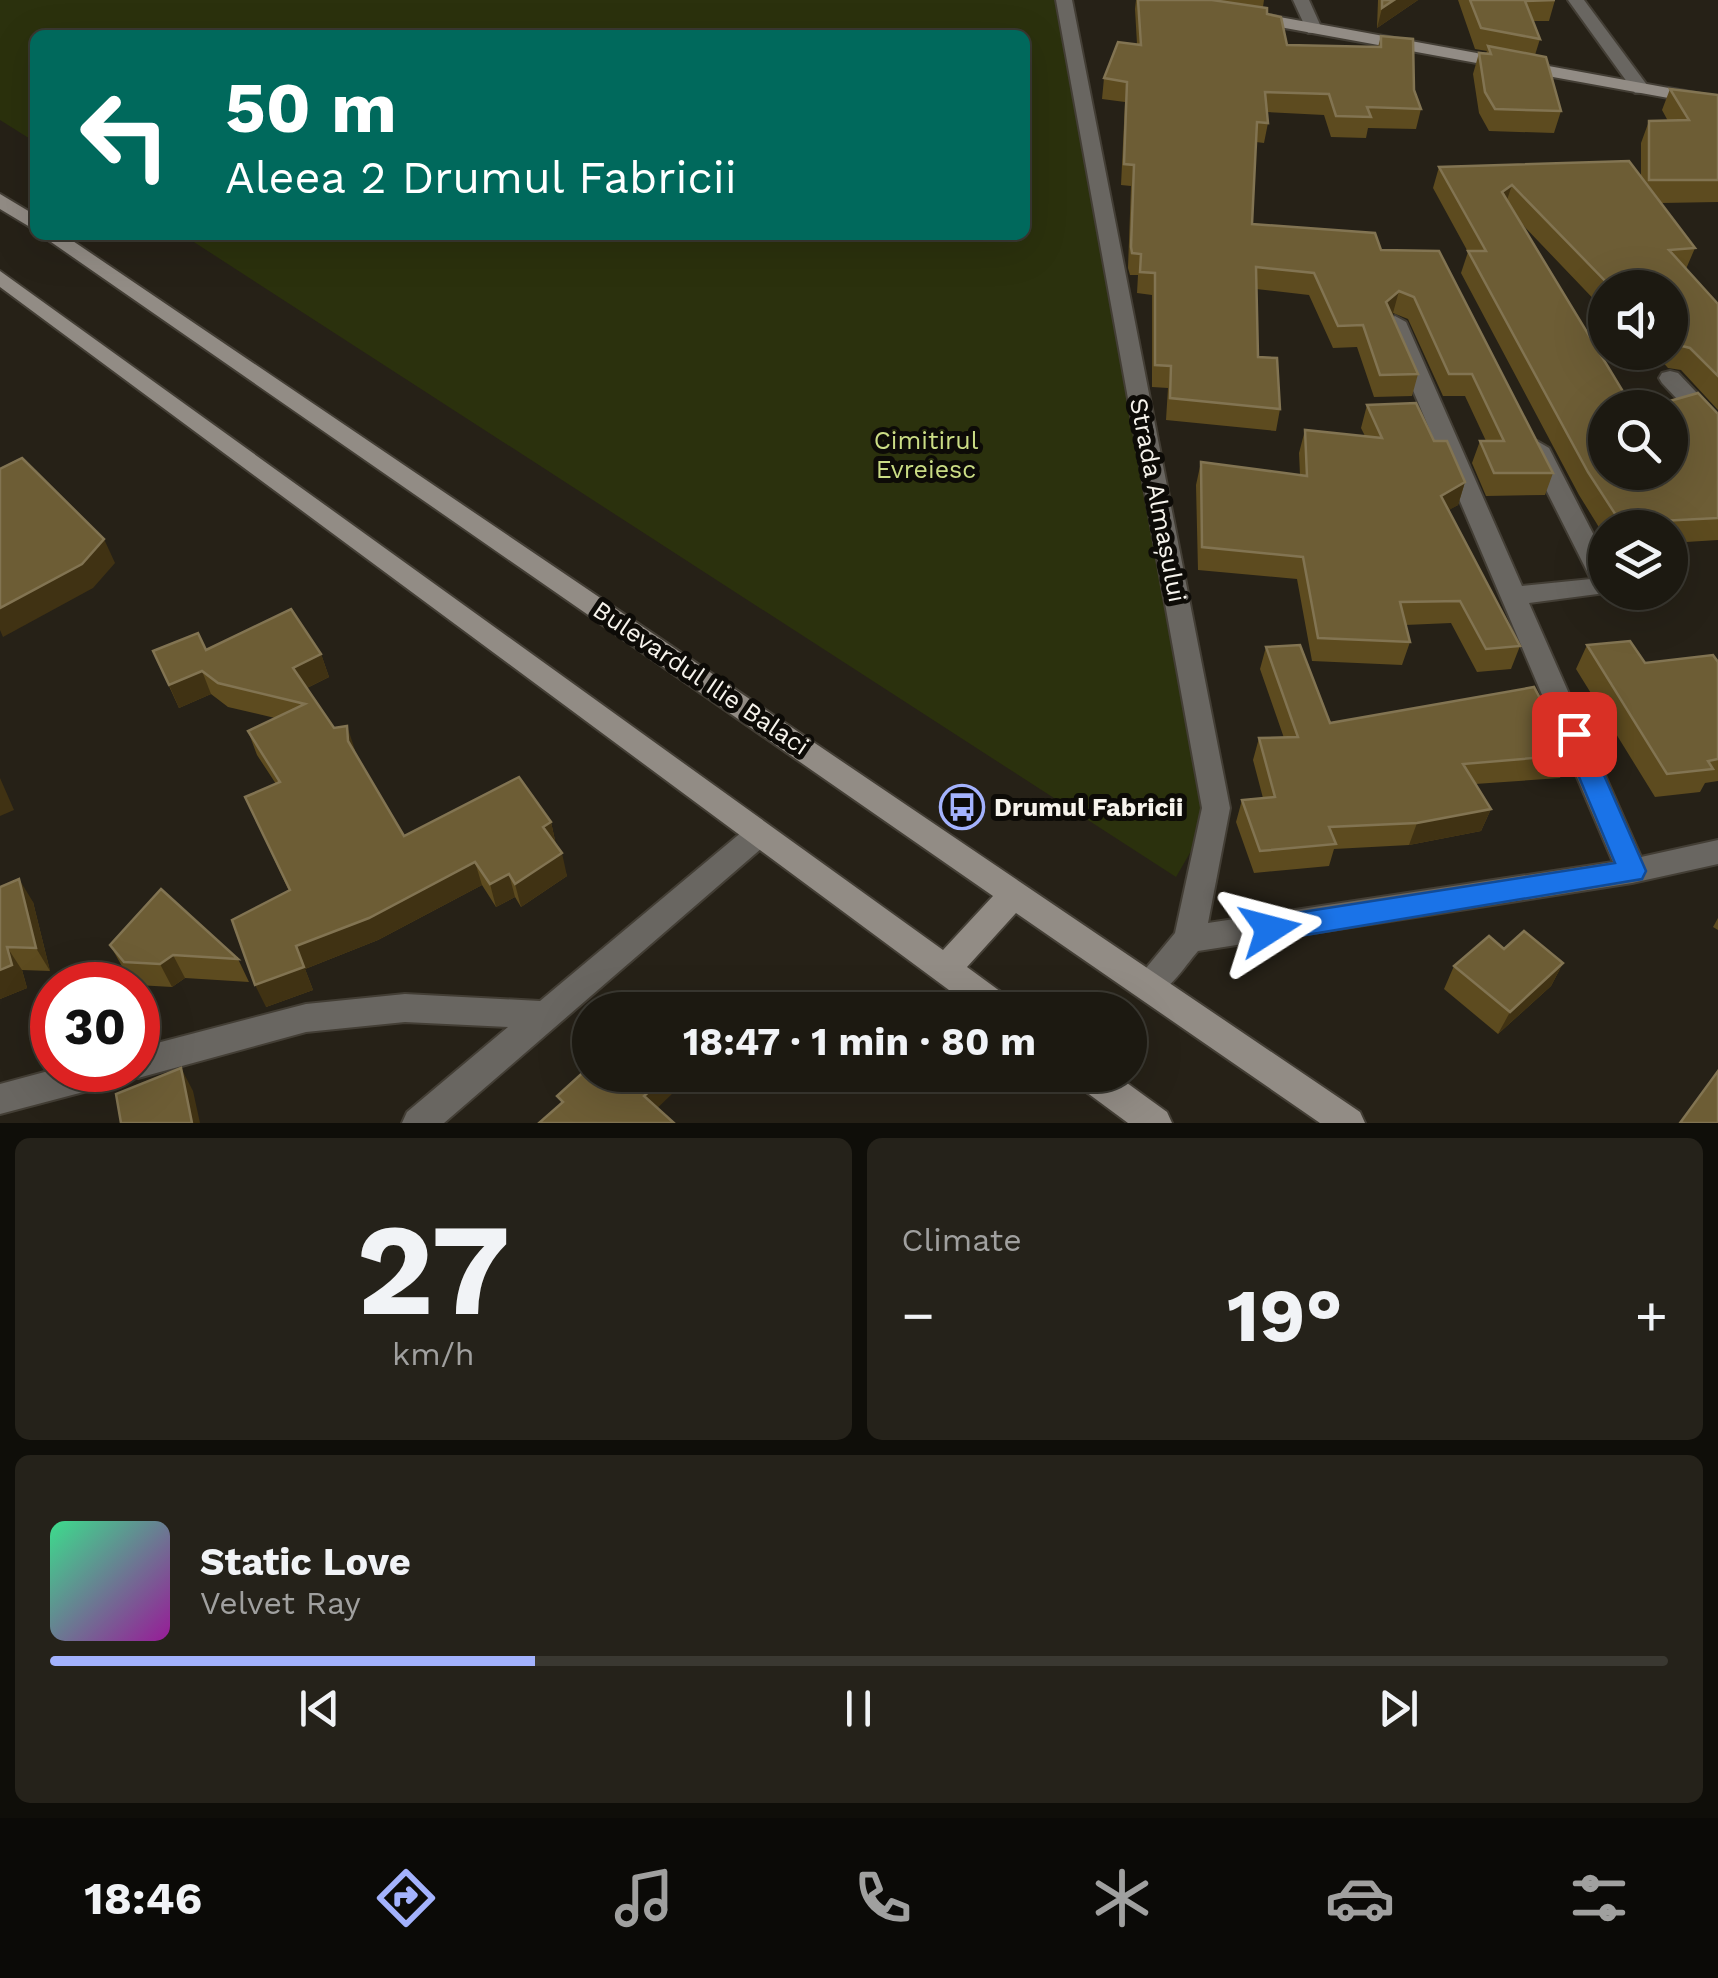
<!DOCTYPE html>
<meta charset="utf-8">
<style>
body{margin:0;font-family:"Work Sans",sans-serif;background:#25221a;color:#f1f3f6;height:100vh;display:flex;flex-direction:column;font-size:38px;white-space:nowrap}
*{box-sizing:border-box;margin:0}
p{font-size:32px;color:#a0a09f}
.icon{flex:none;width:55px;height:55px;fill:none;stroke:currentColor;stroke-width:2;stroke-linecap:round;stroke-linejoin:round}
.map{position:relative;height:1123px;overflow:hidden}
.panel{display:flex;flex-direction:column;gap:15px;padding:15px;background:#0f0e09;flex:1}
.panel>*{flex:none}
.guide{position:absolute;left:30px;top:30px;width:1000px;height:210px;border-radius:15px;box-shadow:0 10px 40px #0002,0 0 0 2px #3a3831;background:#00695c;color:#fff;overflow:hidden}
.buttons{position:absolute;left:1588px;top:270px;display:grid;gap:20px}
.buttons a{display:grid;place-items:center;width:100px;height:100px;border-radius:50%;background:#1c1911;box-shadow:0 10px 40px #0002,0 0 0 2px #3a3831;font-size:50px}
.speed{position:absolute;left:30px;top:962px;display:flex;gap:20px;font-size:50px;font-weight:700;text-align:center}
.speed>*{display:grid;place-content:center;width:130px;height:130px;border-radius:50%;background:#1c1911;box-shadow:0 10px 40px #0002,0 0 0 2px #3a3831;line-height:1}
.speed .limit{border:15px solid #d22;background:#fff;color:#111}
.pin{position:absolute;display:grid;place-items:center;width:85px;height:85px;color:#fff;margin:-42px;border-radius:20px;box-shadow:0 5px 15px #0006}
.me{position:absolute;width:110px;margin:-55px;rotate:81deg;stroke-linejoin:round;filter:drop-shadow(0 0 8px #0008)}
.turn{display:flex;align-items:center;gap:35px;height:210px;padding:0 30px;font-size:45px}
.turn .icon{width:130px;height:130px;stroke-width:2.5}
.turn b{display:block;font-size:70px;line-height:85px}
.big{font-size:75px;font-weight:700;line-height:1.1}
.panel .card{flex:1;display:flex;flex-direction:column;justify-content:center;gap:15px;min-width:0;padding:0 35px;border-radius:15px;background:#25221a}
.panel .dial{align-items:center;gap:0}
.dial b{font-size:130px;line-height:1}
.song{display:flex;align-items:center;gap:30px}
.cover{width:120px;height:120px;border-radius:15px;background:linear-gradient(135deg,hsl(150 70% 55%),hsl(300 70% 35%))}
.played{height:10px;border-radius:5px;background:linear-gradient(90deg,#a3b2fd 30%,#3a3831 30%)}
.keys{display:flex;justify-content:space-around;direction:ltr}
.heat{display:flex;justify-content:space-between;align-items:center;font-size:55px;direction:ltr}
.panel .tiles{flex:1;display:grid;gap:15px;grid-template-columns:1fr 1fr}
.card:last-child{grid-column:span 2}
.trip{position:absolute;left:572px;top:992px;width:575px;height:100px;border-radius:50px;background:#1c1911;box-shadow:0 10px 40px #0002,0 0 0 2px #3a3831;font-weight:700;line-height:100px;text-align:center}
.dock{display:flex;height:160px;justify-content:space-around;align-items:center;background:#0b0a07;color:#a0a09f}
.dock .icon{width:70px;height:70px}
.dock .active{color:#a3b2fd}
.dock b{font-size:45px;color:#f1f3f6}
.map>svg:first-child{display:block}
.green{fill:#2b310d}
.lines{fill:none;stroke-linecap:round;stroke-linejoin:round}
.street-casing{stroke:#433e35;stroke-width:4}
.secondary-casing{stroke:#433e35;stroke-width:4}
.street{fill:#696661;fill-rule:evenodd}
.secondary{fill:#928c85;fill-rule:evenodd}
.wall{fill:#5d4b1f}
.shaded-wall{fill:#403213}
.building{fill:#6d5d35;stroke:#827452;stroke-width:2.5}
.route{fill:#1a73e8;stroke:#114b97;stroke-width:2.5}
.labels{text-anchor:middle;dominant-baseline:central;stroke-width:10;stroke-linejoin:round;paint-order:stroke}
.park-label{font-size:25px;fill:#cbdd85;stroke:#0d0b07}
.street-label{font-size:25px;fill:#f6f3ec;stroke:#0d0b07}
.poi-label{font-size:25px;font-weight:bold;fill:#f6f3ec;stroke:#0d0b07;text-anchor:start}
</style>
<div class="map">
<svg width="1718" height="1123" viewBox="0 0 1718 1123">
<rect width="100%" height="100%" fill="#262117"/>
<path class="green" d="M 0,0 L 1060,0 L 1216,808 L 1176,877 L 183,235 L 1025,235 L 1025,35 L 35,35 L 35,142 L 0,120 Z"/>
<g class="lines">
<defs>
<g id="street">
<path d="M 1056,0 L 1072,0 L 1230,808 L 1208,923 L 1613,862 L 1384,322 L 1395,316 L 1406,322 L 1522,586 L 1591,579 L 1525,448 L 1537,441 L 1549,448 L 1605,557 L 1605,592 L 1613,592 L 1529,603 L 1641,857 L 1718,840 L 1718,864 L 1632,883 L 1198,951 C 1182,969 1163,1004 1137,995 L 1132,985 L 1175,933 L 1202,808 Z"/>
<path d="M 1293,0 L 1309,0 L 1322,29 L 1320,33 L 1308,33 Z"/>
<path d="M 1568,0 L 1584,0 L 1650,89 L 1647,93 L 1635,93 Z"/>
<path d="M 1670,371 L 1678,373 L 1718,415 L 1718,436 L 1710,434 L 1662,383 L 1659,378 L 1662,373 Z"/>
<path d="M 759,822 L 769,826 L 774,834 L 769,842 L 444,1123 L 402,1123 L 407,1112 L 508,1027 L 405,1022 L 306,1032 L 138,1078 L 126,1072 L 122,1081 L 110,1085 L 0,1114 L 0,1084 L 52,1070 L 138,1070 L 138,1048 L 306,1004 L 405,994 L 540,1001 L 749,826 Z"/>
</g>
<g id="secondary">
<path d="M 1252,12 L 1718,97 L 1718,107 L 1246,21 L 1246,13 Z"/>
<path d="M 0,194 L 35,215 L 35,230 L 0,209 Z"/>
<path d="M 41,235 L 64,235 L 1360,1112 L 1365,1123 L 1320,1123 L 1016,913 L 967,967 L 1012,1000 L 1017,1010 L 976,1010 L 0,287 L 0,271 L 943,950 L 993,896 Z"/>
<path d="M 1073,1075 L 1116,1075 L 1167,1112 L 1172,1123 L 1128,1123 L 1078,1086 Z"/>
</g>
</defs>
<use href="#street" class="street-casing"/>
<use href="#secondary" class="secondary-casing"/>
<use href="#street" class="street"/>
<use href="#secondary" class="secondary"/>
</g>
<g class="wall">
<path d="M 1136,0 L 1264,0 L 1263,7 L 1287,45 L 1378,47 L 1381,36 L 1414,90 L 1421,109 L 1416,129 L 1368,128 L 1366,138 L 1331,137 L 1324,115 L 1267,112 L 1268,123 L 1264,143 L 1256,142 L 1252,224 L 1381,250 L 1553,473 L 1545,495 L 1486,496 L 1472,463 L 1480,441 L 1486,441 L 1465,396 L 1443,396 L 1408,319 L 1393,313 L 1392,314 L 1418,374 L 1412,396 L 1374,397 L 1357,347 L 1333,348 L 1309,295 L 1256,289 L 1258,357 L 1280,409 L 1276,431 L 1166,420 L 1168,388 L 1152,387 L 1152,295 L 1137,293 L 1138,275 L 1130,275 L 1128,268 L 1131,186 L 1121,185 L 1125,102 L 1102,99 L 1104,78 L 1137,44 L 1135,9 Z"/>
<path d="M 1378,0 L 1418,0 L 1377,28 Z"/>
<path d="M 1458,0 L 1555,0 L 1549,21 L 1533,21 L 1540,39 L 1535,55 L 1561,111 L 1554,133 L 1489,131 L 1479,113 L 1473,74 L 1479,53 L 1486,53 L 1487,51 L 1475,49 Z"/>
<path d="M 1670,89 L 1718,95 L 1718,202 L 1661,203 L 1695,248 L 1686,269 L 1718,304 L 1718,410 L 1681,370 L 1668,368 L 1660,359 L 1652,360 L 1644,352 L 1670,352 L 1670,288 L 1605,288 L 1605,311 L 1519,221 L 1605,472 L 1718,414 L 1718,540 L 1670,543 L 1670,528 L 1605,528 L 1605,537 L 1579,495 L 1461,273 L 1468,252 L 1433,188 L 1439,167 L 1641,176 L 1641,143 L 1649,121 L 1668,121 L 1662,110 Z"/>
<path d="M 1367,405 L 1434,441 L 1465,482 L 1458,505 L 1448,510 L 1520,646 L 1511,669 L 1477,672 L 1451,623 L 1405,625 L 1410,642 L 1402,665 L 1312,661 L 1297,579 L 1198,570 L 1196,485 L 1201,462 L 1300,475 L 1299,453 L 1305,430 L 1365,436 L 1361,428 Z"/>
<path d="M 1587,645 L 1645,663 L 1718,662 L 1718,781 L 1705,783 L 1700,792 L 1655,797 L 1576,669 Z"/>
<path d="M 1266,647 L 1330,723 L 1570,755 L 1560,778 L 1475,784 L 1491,809 L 1481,831 L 1409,845 L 1334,849 L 1329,866 L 1254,873 L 1236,822 L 1242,800 L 1263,798 L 1253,760 L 1259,738 L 1284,738 L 1260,669 Z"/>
<path d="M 206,650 L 321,654 L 329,677 L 307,688 L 334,728 L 355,750 L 355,753 L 404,836 L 551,822 L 556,845 L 567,876 L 521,907 L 515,897 L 496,907 L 482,885 L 378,940 L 305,969 L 313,990 L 266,1007 L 289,891 L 245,797 L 276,784 L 257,755 L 248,731 L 275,718 L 228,707 L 211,694 L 179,708 L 153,651 Z"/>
<path d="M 0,887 L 33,902 L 50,971 L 22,970 L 27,988 L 0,999 Z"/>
<path d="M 1718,918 L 1718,930 L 1713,927 Z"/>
<path d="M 110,945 L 238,959 L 249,982 L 185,978 L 172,987 L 137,985 L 123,968 Z"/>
<path d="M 1504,949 L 1563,963 L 1551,986 L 1498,1034 L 1444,989 L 1454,966 Z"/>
</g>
<g class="shaded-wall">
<path d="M 1394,0 L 1418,0 L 1377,28 L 1382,8 Z"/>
<path d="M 1512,185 L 1505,206 L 1502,192 Z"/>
<path d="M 1399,291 L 1393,313 L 1381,323 L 1386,302 Z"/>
<path d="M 1655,352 L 1662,352 L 1660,359 L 1652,360 Z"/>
<path d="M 1465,482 L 1458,505 L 1433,519 L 1441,496 Z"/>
<path d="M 104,539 L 115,563 L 93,588 L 3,637 L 0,630 L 0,608 Z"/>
<path d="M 321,654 L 329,677 L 301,691 L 293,668 Z"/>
<path d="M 202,671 L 211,694 L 179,708 L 169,685 Z"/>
<path d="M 347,726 L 355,750 L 356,764 L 348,741 Z"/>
<path d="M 0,778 L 14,810 L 0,816 Z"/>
<path d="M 1491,809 L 1481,831 L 1409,845 L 1417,823 Z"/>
<path d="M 551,822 L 556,845 L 543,827 Z"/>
<path d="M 562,853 L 567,876 L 521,907 L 515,884 Z"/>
<path d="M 475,862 L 482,885 L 378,940 L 305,969 L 313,990 L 266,1007 L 255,985 L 296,946 Z"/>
<path d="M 509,874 L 515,897 L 496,907 L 490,884 Z"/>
<path d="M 19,879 L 33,902 L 50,971 L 36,948 Z"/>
<path d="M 7,947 L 22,970 L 27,988 L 0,999 L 0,970 Z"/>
<path d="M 173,955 L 185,978 L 172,987 L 160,964 Z"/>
<path d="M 1563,963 L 1551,986 L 1498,1034 L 1510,1012 Z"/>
<path d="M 181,1068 L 193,1091 L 200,1123 L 192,1123 Z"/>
<path d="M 668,1075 L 671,1075 L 673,1093 L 648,1117 L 644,1096 Z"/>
</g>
<g class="building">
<path d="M 1138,0 L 1212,0 L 1267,8 L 1267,14 L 1281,17 L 1287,45 L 1381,47 L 1381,36 L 1413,39 L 1414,90 L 1421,109 L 1367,107 L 1371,117 L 1336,116 L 1329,94 L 1265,92 L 1268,123 L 1257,122 L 1252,224 L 1375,233 L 1381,250 L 1439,251 L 1553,473 L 1494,473 L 1480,441 L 1504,441 L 1472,374 L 1449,374 L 1414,297 L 1399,291 L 1386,302 L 1418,374 L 1380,375 L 1363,325 L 1338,326 L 1314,273 L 1256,267 L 1258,357 L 1277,358 L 1280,409 L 1170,398 L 1171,366 L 1155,365 L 1155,273 L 1140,272 L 1141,254 L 1132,253 L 1131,247 L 1134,165 L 1124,164 L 1127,82 L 1104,78 L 1118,42 L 1141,45 Z"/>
<path d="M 1382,0 L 1394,0 L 1382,8 Z"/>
<path d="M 1470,0 L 1555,0 L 1525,1 L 1540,39 L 1481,28 Z"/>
<path d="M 1488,46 L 1546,57 L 1561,111 L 1495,109 L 1485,92 L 1479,53 L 1491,54 Z"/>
<path d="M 1670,89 L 1718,95 L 1718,180 L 1649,180 L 1649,121 L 1689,120 Z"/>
<path d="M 1629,161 L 1695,248 L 1669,250 L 1718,304 L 1718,376 L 1690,348 L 1678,345 L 1670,338 L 1670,288 L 1612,288 L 1512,185 L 1502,192 L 1633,408 L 1605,408 L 1605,472 L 1670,472 L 1670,408 L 1645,408 L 1698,393 L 1718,414 L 1718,518 L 1621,523 L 1588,472 L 1468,251 L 1486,251 L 1439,167 Z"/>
<path d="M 1416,403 L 1434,441 L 1447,441 L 1465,482 L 1441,496 L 1520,646 L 1486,649 L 1460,601 L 1400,602 L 1410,642 L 1318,638 L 1303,557 L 1202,547 L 1201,462 L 1307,476 L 1305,430 L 1382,438 L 1367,405 Z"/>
<path d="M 22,458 L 104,539 L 82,564 L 0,608 L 0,469 Z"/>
<path d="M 291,609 L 321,654 L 293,668 L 334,728 L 347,726 L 348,741 L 404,836 L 519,777 L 551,822 L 543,827 L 562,853 L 515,884 L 509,874 L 490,884 L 475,862 L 369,918 L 296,946 L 304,967 L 255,985 L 232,920 L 290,890 L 245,797 L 280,782 L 248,731 L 305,704 L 218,683 L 202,671 L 169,685 L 153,651 L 198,633 L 206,650 Z"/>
<path d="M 1630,641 L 1645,663 L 1713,655 L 1718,662 L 1718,759 L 1708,761 L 1713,769 L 1667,774 L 1587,645 Z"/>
<path d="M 1300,645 L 1330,723 L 1534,687 L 1570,755 L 1463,764 L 1491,809 L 1417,823 L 1329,827 L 1336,844 L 1260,851 L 1242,800 L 1275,797 L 1259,738 L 1298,737 L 1266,647 Z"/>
<path d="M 19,879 L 36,948 L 7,947 L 12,965 L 0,970 L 0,887 Z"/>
<path d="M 161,889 L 238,959 L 173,955 L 160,964 L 124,962 L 110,945 Z"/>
<path d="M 1524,931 L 1563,963 L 1510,1012 L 1454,966 L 1489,936 L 1504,949 Z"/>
<path d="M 590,1066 L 590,1075 L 668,1075 L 644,1096 L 674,1123 L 539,1123 L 563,1102 L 557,1096 Z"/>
<path d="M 181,1068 L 192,1123 L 121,1123 L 116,1094 Z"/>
<path d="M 1718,1071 L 1718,1123 L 1680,1123 Z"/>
</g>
<path class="route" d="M 1574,724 L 1586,734 L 1646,871 L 1642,879 L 1270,941 L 1260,937 L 1256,929 L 1260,921 L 1270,917 L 1615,863 L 1561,734 Z"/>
<defs>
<symbol id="bus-ring" viewBox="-11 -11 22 22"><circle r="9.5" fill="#0d0b07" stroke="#a3b2fd" stroke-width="1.5"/><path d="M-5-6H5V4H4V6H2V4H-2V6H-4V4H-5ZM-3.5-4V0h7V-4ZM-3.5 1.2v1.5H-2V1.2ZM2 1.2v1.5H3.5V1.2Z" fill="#a3b2fd"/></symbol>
</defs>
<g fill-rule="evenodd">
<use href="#bus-ring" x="937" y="782" width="50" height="50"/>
</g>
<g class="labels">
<g class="park-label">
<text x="926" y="440">Cimitirul<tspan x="926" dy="29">Evreiesc</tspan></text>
</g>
<g class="street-label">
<text transform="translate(1158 500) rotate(79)">Strada Almașului</text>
<text transform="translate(701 678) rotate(34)">Bulevardul Ilie Balaci</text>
</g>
<g class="poi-label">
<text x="994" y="807">Drumul Fabricii</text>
</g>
</g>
</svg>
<div class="buttons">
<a><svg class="icon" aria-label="sound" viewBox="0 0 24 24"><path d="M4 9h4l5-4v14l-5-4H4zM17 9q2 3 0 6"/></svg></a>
<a><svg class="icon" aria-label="search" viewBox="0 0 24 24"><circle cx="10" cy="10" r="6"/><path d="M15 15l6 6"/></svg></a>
<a><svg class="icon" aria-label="layers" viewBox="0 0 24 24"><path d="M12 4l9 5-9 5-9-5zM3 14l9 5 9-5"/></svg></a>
</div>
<div class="speed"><div class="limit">30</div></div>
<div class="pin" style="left:1574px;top:734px;background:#d93025"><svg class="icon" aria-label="arrive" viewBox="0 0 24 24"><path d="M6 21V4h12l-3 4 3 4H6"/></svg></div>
<svg class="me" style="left:1270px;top:929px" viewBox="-20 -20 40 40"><path d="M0-17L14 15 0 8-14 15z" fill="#1a73e8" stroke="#fff" stroke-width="4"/></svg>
<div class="trip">18:47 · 1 min · 80 m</div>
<div class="guide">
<div class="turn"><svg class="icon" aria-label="left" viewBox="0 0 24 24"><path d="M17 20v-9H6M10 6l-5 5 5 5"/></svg><div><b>50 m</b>Aleea 2 Drumul Fabricii</div></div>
</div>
</div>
<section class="panel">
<div class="tiles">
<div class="card dial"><b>27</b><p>km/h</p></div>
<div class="card"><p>Climate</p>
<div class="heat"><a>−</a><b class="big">19°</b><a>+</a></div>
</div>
<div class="card">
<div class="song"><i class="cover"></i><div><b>Static Love</b><p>Velvet Ray</p></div></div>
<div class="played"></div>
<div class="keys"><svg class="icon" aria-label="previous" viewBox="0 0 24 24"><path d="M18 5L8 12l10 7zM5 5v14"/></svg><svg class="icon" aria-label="pause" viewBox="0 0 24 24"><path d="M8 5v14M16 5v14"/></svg><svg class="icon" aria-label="next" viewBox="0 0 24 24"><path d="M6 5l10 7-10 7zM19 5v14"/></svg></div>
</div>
</div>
</section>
<nav class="dock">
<b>18:46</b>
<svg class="icon active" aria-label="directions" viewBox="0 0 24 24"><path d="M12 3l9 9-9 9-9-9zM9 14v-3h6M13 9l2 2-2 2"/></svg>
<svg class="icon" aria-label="music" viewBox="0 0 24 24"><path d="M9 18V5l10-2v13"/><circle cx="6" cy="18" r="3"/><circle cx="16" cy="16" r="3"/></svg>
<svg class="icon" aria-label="phone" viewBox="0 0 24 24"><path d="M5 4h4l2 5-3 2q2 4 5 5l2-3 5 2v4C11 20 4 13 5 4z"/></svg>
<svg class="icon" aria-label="climate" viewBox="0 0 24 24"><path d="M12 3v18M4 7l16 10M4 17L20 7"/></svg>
<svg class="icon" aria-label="car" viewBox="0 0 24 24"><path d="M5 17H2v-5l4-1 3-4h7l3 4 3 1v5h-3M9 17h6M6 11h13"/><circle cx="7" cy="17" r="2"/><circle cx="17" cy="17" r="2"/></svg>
<svg class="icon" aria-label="filters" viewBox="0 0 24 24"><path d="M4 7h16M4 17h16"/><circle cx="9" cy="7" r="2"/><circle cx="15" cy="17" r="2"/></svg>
</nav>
